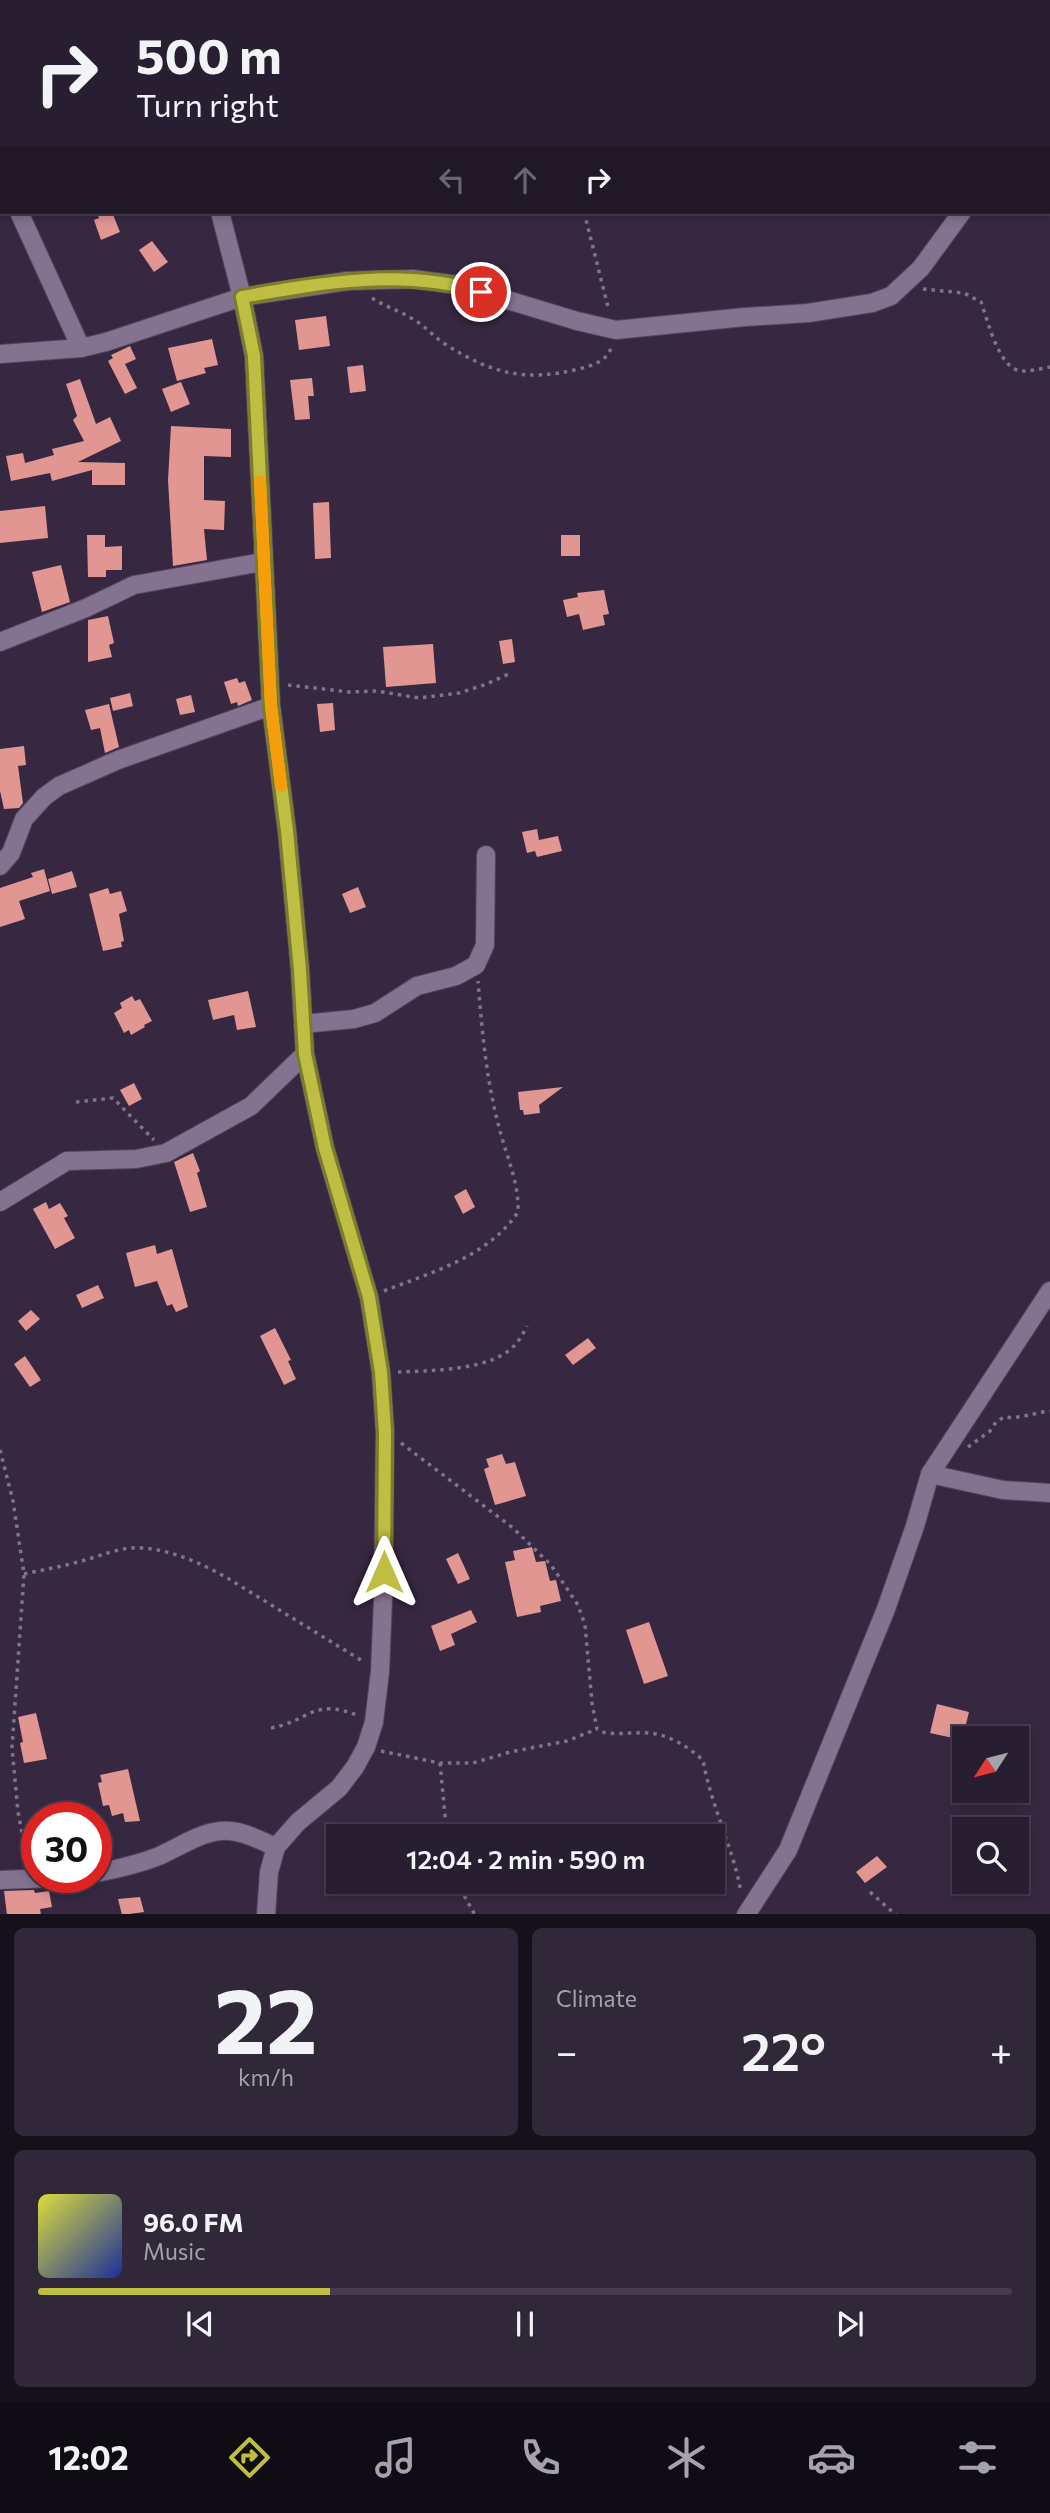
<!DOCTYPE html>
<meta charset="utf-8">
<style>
body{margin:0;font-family:Commissioner,sans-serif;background:#302739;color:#f1f3f6;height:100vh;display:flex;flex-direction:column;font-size:26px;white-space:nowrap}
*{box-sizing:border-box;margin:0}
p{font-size:23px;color:#a5a2ab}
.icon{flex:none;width:38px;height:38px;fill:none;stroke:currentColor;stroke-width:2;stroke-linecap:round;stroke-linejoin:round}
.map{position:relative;height:1914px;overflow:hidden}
.panel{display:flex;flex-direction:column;gap:14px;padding:14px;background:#16101b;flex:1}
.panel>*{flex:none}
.hud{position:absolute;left:0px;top:0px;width:1050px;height:214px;box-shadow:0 4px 10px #0003,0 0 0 2px #443c4d;background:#281e31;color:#f1f3f6;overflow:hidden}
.needle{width:46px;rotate:234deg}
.tools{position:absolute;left:952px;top:1726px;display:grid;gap:14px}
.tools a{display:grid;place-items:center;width:77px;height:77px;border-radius:0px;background:#281e31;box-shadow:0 4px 10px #0003,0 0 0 2px #443c4d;font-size:35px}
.speed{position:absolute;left:21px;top:1802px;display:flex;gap:14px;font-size:35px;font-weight:700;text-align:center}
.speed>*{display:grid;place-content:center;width:91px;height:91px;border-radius:50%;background:#281e31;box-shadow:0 4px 10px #0003,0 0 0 2px #443c4d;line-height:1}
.speed .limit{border:10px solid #d22;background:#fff;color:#111}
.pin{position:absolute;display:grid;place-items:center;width:60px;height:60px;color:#fff;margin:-30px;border:4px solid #fff;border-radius:50%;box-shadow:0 2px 7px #0007}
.me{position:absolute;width:77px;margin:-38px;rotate:0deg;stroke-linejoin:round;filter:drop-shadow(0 0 5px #0008)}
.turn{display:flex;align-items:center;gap:24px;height:147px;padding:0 21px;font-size:32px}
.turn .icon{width:91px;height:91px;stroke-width:2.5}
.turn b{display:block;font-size:49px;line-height:60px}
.lanes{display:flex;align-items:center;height:66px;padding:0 21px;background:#0003;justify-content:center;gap:35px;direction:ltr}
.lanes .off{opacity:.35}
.big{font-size:52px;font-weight:600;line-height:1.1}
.panel .widget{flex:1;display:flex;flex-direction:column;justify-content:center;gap:10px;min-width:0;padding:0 24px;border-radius:10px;background:#302739}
.panel .dial{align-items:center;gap:0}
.dial b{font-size:91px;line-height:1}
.song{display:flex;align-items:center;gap:21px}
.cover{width:84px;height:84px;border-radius:10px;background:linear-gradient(135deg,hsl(60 70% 55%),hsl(230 70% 35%))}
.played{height:7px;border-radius:4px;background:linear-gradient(90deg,#bebf42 30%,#443c4d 30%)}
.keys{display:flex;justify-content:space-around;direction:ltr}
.heat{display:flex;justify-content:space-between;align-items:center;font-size:38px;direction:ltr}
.panel .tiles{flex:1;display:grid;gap:14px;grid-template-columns:1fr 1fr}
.widget:last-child{grid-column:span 2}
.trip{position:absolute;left:326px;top:1824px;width:399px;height:70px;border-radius:0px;background:#281e31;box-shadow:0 4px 10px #0003,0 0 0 2px #443c4d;font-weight:600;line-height:70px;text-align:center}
.dock{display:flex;height:112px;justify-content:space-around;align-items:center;background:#100c14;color:#a5a2ab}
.dock .icon{width:49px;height:49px}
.dock .current{color:#bebf42}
.dock b{font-size:32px;color:#f1f3f6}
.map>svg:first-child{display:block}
.building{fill:#e19692}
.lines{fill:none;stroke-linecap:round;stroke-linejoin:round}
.minor-casing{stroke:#52465b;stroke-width:20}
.path{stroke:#807489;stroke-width:3.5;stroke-dasharray:3.5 5;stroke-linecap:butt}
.minor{stroke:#837390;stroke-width:18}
.route-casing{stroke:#7c7c2b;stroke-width:18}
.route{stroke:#bebf42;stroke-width:12}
.slow{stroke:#f59e0b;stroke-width:12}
</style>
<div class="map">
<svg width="1050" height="1915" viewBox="0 0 1050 1915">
<rect width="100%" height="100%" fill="#362841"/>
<g class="building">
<path d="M 97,212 L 112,212 L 120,232 L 101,240 L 94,220 L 99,218 Z"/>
<path d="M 152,241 L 168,262 L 154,272 L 139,250 Z"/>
<path d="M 326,316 L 330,346 L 299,350 L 295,320 Z"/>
<path d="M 212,339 L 218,365 L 204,368 L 206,373 L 177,381 L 168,348 Z"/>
<path d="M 130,346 L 136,359 L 125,364 L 137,388 L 125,394 L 108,361 L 113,358 L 111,355 Z"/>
<path d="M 363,365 L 366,391 L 350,393 L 347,367 Z"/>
<path d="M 312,378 L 314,396 L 308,396 L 310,419 L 295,420 L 290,380 Z"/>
<path d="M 80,379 L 96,424 L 110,417 L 121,441 L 78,462 L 125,463 L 125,485 L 92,485 L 92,470 L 52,481 L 50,473 L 11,481 L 6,456 L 23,453 L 25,463 L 54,455 L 52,449 L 84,441 L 73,420 L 77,416 L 66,384 Z"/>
<path d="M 181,382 L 190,404 L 171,412 L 162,389 Z"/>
<path d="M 171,426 L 231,429 L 231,457 L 204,456 L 204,500 L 225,501 L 224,530 L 204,529 L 207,560 L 173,566 L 168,480 Z"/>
<path d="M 329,502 L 331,558 L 315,559 L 313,503 Z"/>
<path d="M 45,506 L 48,538 L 0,543 L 0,511 Z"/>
<path d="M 87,535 L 105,535 L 105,547 L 122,546 L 122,570 L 106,570 L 106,577 L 88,577 Z"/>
<rect x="561" y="535" width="19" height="21"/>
<path d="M 61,565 L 70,602 L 42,612 L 32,572 Z"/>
<path d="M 604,590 L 609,614 L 603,615 L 605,625 L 583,630 L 579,614 L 567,617 L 563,600 L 578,597 L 577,593 Z"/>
<path d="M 108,616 L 114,643 L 109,645 L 112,657 L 88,662 L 88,620 Z"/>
<path d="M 512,639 L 515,662 L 503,664 L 499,641 Z"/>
<path d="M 433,644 L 436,683 L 386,687 L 383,647 Z"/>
<path d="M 237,678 L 239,683 L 245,681 L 252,700 L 238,706 L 237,702 L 231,704 L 224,682 Z"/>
<path d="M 130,693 L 133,706 L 113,711 L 110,698 Z"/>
<path d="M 191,695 L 195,712 L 180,715 L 176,699 Z"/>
<path d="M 333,703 L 335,730 L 320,732 L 317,704 Z"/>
<path d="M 109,704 L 119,747 L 105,753 L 100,728 L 91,730 L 85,710 Z"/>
<path d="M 24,746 L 26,765 L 18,766 L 23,803 L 19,808 L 4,809 L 0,791 L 0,749 Z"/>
<path d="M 537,829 L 539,840 L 558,836 L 562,851 L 537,857 L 535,851 L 527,853 L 522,832 Z"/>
<path d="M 44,869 L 50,891 L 19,901 L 25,919 L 0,927 L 0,888 L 33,877 L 31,873 Z"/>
<path d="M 72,871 L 77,887 L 52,894 L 48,879 Z"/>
<path d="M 358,887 L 366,907 L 350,913 L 342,894 Z"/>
<path d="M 108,888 L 110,894 L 121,891 L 127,911 L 119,914 L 124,941 L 121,942 L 122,947 L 103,951 L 89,894 Z"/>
<path d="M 248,991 L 256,1027 L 237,1030 L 234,1015 L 213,1020 L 208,1000 Z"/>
<path d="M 132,996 L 135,1001 L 140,999 L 152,1021 L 144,1025 L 145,1027 L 131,1035 L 129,1030 L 124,1033 L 114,1013 L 122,1008 L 120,1003 Z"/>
<path d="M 134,1083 L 142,1099 L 129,1106 L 120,1090 Z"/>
<path d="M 563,1087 L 539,1105 L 540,1113 L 524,1115 L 523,1110 L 520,1110 L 518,1092 Z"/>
<path d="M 193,1153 L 200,1171 L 197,1173 L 207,1207 L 190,1212 L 174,1162 Z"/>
<path d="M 466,1189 L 475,1207 L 463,1214 L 454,1196 Z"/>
<path d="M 46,1202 L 49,1209 L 60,1203 L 68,1216 L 64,1218 L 75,1238 L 55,1249 L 33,1209 Z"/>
<path d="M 155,1245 L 157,1254 L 172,1249 L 188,1307 L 176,1312 L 172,1304 L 167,1306 L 157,1281 L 135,1287 L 126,1253 Z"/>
<path d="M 98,1285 L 104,1298 L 82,1308 L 76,1295 Z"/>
<path d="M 31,1310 L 40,1319 L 26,1331 L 18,1321 Z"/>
<path d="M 275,1328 L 291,1360 L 288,1361 L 296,1379 L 284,1385 L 260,1336 Z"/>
<path d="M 588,1338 L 596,1348 L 573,1365 L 565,1355 Z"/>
<path d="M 25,1356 L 41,1380 L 30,1387 L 14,1364 Z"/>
<path d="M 502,1454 L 506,1464 L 515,1462 L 526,1496 L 495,1505 L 484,1469 L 489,1467 L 486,1459 Z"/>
<path d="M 532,1547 L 536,1562 L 545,1561 L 550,1581 L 556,1580 L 561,1601 L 540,1606 L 541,1612 L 517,1617 L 505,1562 L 515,1560 L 513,1551 Z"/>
<path d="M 458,1553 L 470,1579 L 458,1584 L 446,1559 Z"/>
<path d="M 471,1610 L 477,1622 L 451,1634 L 455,1645 L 440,1651 L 431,1626 Z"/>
<path d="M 649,1622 L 668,1676 L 644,1684 L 626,1630 Z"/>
<path d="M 937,1704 L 969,1712 L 962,1740 L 930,1733 Z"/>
<path d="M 36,1713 L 47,1759 L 24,1763 L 20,1743 L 23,1742 L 18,1717 Z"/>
<path d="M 128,1769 L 140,1821 L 125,1822 L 123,1813 L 112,1816 L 109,1805 L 103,1806 L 98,1783 L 102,1782 L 100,1775 Z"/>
<path d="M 877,1856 L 887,1867 L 865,1883 L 856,1872 Z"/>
<path d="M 34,1890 L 35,1893 L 49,1891 L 52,1907 L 40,1909 L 41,1915 L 7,1915 L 4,1891 Z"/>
<path d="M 140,1897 L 144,1912 L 122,1915 L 118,1899 Z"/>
</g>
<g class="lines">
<defs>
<g id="minor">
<path d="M 120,0 L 121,2"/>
<path d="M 438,0 L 438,2"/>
<path d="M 1048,10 L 1050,7"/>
<path d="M 0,174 L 2,178"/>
<path d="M 19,212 L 81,348"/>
<path d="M 220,212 L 242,297 L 254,356 L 271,706 L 287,831 L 300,969 L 305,1054 L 325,1148 L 369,1297 L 381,1372 L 385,1432 L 383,1599 L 380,1672 L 374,1722 L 366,1747 L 355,1767 L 339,1788 L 298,1822 L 276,1847 L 269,1872 L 266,1915"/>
<path d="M 0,354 L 81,348 L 106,342 L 242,297 L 347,281 L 412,279 L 458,285 L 577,321 L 616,330 L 745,317 L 808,313 L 872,303 L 891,296 L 921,268 L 962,212"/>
<path d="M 0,642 L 86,608 L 134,585 L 262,562"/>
<path d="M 0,866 L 11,853 L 24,819 L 44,797 L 59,786 L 118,760 L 271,706"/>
<path d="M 303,1024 L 354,1019 L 375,1013 L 417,986 L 456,976 L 476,965 L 485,945 L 486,855"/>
<path d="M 0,1202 L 67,1161 L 136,1159 L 166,1153 L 251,1106 L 305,1054"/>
<path d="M 930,1474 L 1003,1490 L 1050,1493"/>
<path d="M 96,1873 C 117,1869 139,1864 159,1856 C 182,1846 204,1829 230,1831 C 246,1832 261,1841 276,1847"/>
<path d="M 0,1880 L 53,1878"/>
<path d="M 746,1915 L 788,1850 L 886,1609 L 915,1526 L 930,1474 L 1050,1291"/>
</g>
</defs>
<use href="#minor" class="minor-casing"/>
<g class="path">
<path d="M 574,2 L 574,0"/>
<path d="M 0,65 L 2,69"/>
<path d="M 584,212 L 609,311"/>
<path d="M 923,289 L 964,293 L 981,302 C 988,321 999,370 1022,371 C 1031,371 1041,369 1050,367"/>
<path d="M 372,298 C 384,306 398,310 411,318 C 423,324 433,336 445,344 C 492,374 525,382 579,369 C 594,365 608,361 612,345"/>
<path d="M 288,685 L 350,692 L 377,691 L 419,698 L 459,693 L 484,685 L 511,673"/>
<path d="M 76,1102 L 113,1098 L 154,1140"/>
<path d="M 384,1291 C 432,1272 488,1257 518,1212 C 519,1181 506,1156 499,1127 C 486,1079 482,1030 478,981"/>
<path d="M 398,1372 C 428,1371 476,1370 502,1355 C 514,1349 521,1338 527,1326"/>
<path d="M 401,1443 L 513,1528 L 551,1565 L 578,1605 L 585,1625 L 592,1703 L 597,1729 C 607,1738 639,1730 656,1734 C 675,1738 689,1748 703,1760 C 711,1806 733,1847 741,1892"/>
<path d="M 968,1447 L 990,1431 L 996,1422 L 1004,1417 C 1019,1419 1034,1413 1050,1411"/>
<path d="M 0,1450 L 13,1501 L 24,1574 L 12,1748 L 18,1812 L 28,1864"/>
<path d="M 24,1574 C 42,1570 60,1567 78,1562 C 99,1557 120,1546 142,1548 C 172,1550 203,1564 229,1579 L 364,1662"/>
<path d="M 271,1728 C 310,1721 313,1697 359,1716"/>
<path d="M 381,1751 L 440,1763 L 473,1763 L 510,1752 L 567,1741 L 597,1729"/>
<path d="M 440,1763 L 447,1836"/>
<path d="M 456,1881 L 475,1915"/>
<path d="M 870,1892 L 896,1915"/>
</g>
<use href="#minor" class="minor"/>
</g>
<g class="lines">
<defs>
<path id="route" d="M 384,1572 L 385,1432 L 381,1372 L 369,1297 L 325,1148 L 305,1054 L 300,970 L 287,831 L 271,706 L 254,356 L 242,297 C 321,283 402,268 481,292"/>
</defs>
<use href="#route" class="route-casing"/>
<use href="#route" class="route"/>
<path class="slow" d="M 260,481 L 271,706 L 281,786"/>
</g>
</svg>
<div class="tools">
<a><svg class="needle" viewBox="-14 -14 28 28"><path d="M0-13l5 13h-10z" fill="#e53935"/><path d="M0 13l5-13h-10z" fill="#a5a2ab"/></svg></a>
<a><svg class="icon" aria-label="search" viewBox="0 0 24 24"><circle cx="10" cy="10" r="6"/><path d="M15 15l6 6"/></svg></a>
</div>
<div class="speed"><div class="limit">30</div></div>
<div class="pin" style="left:481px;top:292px;background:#d93025"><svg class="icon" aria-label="arrive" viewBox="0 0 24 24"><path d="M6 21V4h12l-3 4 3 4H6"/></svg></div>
<svg class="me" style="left:384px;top:1572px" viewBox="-20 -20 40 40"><path d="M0-17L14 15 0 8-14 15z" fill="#bebf42" stroke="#fff" stroke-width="4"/></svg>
<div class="trip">12:04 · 2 min · 590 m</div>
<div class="hud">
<div class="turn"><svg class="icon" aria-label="right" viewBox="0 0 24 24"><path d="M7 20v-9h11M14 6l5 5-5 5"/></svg><div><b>500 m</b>Turn right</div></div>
<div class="lanes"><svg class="icon off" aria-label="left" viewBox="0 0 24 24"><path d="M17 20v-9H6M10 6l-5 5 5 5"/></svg><svg class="icon off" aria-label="ahead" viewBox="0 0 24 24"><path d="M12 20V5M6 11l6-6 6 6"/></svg><svg class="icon" aria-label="right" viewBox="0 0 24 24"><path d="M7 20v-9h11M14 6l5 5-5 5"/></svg></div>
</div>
</div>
<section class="panel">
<div class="tiles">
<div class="widget dial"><b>22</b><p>km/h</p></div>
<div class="widget"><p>Climate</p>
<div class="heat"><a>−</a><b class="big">22°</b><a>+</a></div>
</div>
<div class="widget">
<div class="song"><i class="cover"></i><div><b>96.0 FM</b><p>Music</p></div></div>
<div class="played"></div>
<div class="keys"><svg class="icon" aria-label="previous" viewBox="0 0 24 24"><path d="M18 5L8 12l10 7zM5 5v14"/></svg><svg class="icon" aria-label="pause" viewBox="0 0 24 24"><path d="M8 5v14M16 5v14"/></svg><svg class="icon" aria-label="next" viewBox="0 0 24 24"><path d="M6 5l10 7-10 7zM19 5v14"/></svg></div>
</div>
</div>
</section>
<nav class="dock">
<b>12:02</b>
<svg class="icon current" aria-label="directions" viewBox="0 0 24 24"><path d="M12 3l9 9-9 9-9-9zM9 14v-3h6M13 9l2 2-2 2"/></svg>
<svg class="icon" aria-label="music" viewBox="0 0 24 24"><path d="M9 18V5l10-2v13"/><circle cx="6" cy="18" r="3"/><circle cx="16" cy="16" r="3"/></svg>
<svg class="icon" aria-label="phone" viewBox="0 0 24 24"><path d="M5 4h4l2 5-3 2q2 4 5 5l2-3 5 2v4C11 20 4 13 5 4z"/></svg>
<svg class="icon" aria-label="climate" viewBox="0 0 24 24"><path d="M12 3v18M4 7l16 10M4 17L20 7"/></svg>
<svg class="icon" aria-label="car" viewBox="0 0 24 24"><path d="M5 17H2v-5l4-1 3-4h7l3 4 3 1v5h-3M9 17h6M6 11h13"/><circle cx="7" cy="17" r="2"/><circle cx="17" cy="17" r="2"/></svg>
<svg class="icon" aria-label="filters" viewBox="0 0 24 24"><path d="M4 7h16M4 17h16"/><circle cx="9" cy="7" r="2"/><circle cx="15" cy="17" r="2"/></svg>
</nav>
